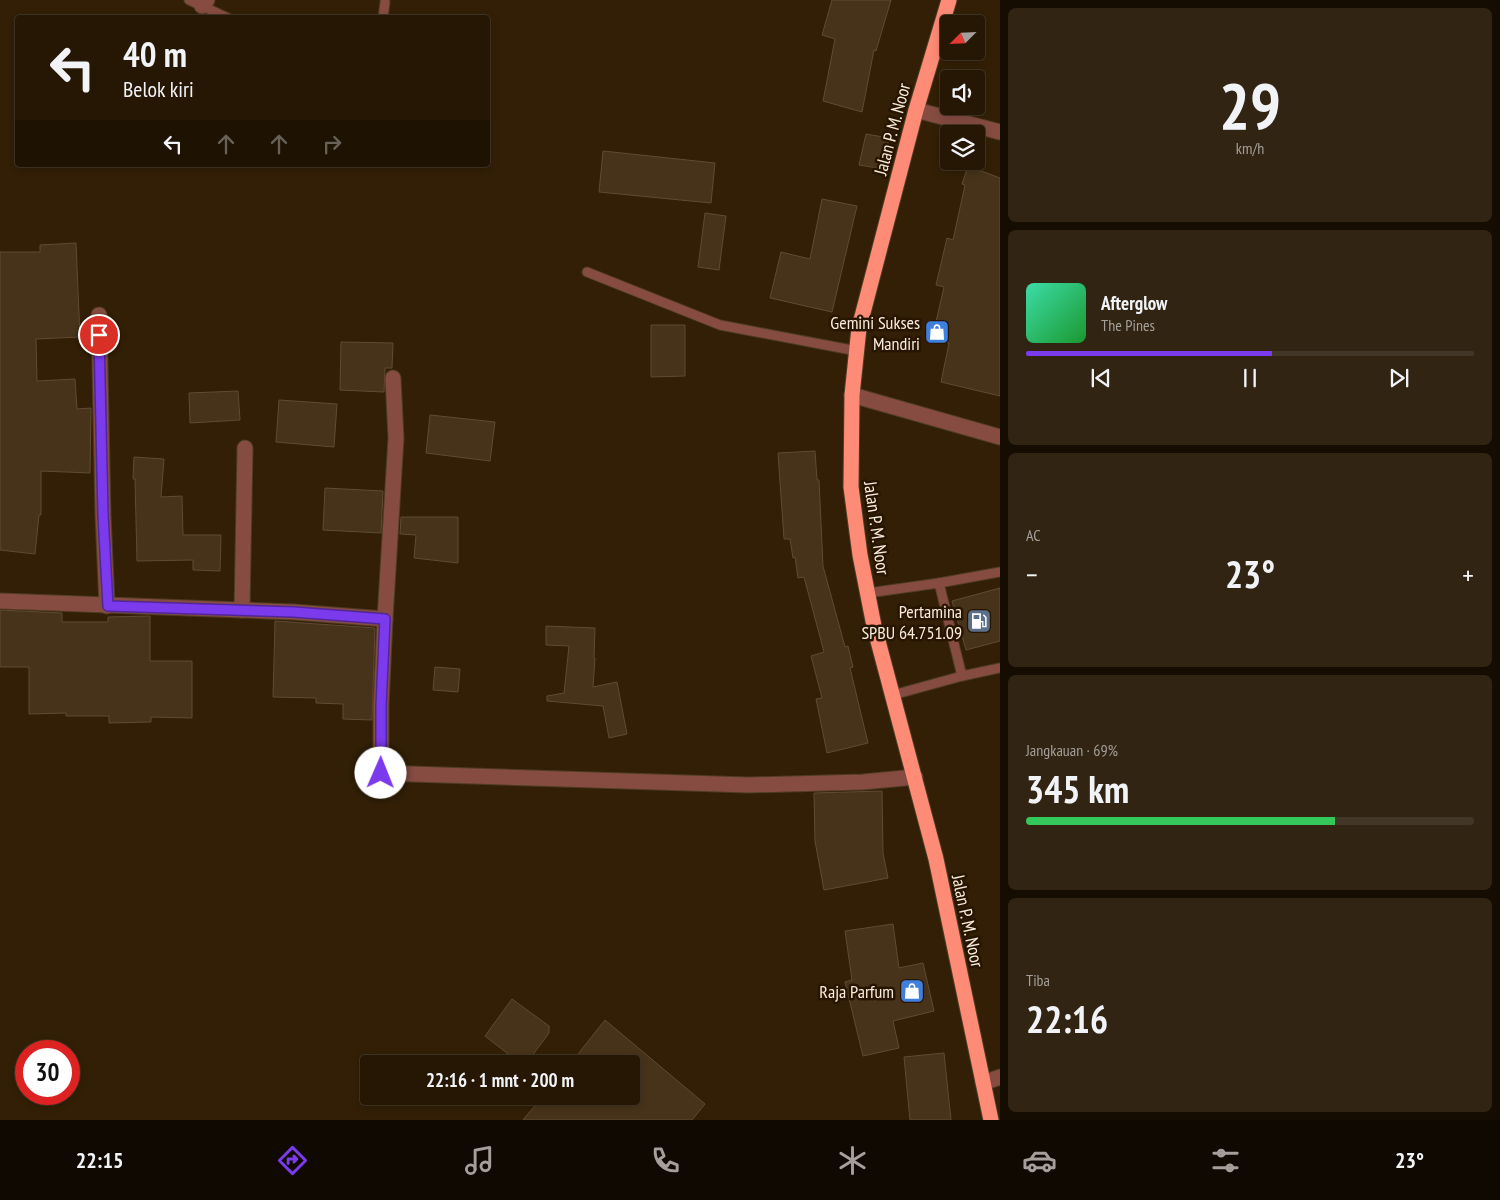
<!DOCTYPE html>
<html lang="id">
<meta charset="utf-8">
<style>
body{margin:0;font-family:"PT Sans Narrow",sans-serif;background:#322413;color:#f1f3f6;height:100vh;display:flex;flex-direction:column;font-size:19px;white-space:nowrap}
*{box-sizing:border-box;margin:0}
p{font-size:16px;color:#a49f9a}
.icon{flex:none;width:28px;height:28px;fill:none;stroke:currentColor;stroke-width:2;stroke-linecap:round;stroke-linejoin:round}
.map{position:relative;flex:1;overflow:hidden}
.side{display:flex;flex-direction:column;gap:8px;padding:8px;background:#150d02;width:500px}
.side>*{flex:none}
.hud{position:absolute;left:15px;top:15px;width:475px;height:152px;border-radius:5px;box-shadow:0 2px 8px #0003,0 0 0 1px #423626;background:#261704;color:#f1f3f6;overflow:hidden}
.needle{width:32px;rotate:246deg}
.controls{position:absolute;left:940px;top:15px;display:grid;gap:10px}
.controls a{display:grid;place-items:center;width:45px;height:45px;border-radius:5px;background:#261704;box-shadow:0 2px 8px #0003,0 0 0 1px #423626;font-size:25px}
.speed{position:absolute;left:15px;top:1040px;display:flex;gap:10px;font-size:25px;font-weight:700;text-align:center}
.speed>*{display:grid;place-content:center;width:65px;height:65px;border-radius:50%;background:#261704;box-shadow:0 2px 8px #0003,0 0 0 1px #423626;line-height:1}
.speed .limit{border:8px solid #d22;background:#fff;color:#111}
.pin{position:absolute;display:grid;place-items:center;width:42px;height:42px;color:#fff;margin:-21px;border:2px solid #fff;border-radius:50%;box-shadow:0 1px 5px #0007}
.me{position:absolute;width:55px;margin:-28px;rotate:1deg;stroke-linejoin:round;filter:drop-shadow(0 0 4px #0008)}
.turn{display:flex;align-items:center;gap:18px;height:105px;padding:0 25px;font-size:22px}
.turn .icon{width:65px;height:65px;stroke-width:2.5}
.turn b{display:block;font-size:35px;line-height:42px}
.lanes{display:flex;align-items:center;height:48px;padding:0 25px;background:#0003;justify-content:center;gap:25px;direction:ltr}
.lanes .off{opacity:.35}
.big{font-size:38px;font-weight:800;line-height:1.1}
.side .widget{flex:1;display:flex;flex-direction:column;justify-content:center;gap:8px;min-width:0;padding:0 18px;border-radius:8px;background:#322413}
.side .dial{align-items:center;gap:0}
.dial b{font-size:65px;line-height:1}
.song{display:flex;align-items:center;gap:15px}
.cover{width:60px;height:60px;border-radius:8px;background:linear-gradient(135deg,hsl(160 70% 55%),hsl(130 70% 35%))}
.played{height:5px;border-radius:2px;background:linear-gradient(90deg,#7c3aed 55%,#423626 55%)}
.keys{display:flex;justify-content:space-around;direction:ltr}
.heat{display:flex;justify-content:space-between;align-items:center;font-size:28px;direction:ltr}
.charge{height:8px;border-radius:4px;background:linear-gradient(90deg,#34c759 69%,#423626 0)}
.trip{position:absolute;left:360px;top:1055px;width:280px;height:50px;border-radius:5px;background:#261704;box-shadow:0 2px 8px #0003,0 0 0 1px #423626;font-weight:800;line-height:50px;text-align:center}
.tabs{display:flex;height:80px;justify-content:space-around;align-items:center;background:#0f0902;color:#a49f9a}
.tabs .icon{width:35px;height:35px}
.tabs .current{color:#7c3aed}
.tabs b{font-size:22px;color:#f1f3f6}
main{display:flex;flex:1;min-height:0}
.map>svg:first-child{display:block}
.building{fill:#47331a;stroke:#614b32}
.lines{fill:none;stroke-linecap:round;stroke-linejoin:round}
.lane-casing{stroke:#4e3c24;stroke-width:11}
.street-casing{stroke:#4e3c24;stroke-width:17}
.highway-casing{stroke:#4e3c24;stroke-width:17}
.lane{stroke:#864c41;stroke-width:9}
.street{stroke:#864c41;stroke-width:15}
.highway{stroke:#fd8b76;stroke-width:15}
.route-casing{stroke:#51269a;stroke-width:12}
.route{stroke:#7c3aed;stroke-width:9}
.labels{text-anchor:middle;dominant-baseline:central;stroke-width:5;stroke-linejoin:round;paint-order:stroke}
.street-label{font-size:18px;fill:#f9ecdd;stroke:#281500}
.poi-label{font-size:18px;fill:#f9ecdd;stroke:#281500;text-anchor:end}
</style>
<main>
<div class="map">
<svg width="1000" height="1120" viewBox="0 0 1000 1120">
<rect width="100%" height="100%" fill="#321f06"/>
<g class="building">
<path d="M 832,0 L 891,0 L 876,51 L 874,50 L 862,112 L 823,101 L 835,39 L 822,35 Z"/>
<path d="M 866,134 L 889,138 L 884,169 L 859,165 Z"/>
<path d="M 603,151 L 715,163 L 711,203 L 599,192 Z"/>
<path d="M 968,166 L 1000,178 L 1000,396 L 941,382 L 949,343 L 932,339 L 944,287 L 936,285 L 947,238 L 953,240 L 965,185 L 962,184 Z"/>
<path d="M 822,199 L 857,206 L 832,312 L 770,298 L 781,252 L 810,259 Z"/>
<path d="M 705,213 L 726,216 L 719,270 L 698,267 Z"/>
<path d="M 76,243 L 80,337 L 36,339 L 37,381 L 75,379 L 77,409 L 91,408 L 90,473 L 41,471 L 41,515 L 39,515 L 35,554 L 0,550 L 0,252 L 40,252 L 40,245 Z"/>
<path d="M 651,325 L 685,325 L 685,376 L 651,377 Z"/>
<path d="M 341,342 L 393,343 L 392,368 L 385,368 L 384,392 L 340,390 Z"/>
<path d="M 238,391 L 240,420 L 190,423 L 189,393 Z"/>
<path d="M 279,400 L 337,404 L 334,447 L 276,442 Z"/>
<path d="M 430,415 L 495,422 L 490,461 L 426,453 Z"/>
<path d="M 815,451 L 817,480 L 819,480 L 823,566 L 845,647 L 848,646 L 853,667 L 850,668 L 868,743 L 827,753 L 816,699 L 822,698 L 811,656 L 824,652 L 804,577 L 798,578 L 795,557 L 793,558 L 790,539 L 784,539 L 778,453 Z"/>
<path d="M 134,457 L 164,459 L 161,497 L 182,496 L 183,535 L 221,535 L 220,571 L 193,570 L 193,560 L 137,561 L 135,479 L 133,479 Z"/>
<path d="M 325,488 L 383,491 L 381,533 L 323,530 Z"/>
<path d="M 401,517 L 458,517 L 458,563 L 414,558 L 416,535 L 400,534 Z"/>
<path d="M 1000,588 L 1000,641 L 966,650 L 952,601 Z"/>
<path d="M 0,610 L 62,613 L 62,622 L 108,622 L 108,617 L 150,616 L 150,661 L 192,661 L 192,718 L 151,717 L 151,722 L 109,723 L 109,716 L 66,716 L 66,713 L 29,714 L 29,667 L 0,667 Z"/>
<path d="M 275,621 L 375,628 L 372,720 L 343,719 L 343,704 L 316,703 L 316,698 L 273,697 Z"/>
<path d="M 546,626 L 595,628 L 594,658 L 595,658 L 593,687 L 617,682 L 627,734 L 609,738 L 603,706 L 547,701 L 547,696 L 564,693 L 569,646 L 546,645 Z"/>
<path d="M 435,667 L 460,669 L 458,692 L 433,690 Z"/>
<path d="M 882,791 L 883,853 L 888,878 L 824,890 L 815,841 L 814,793 Z"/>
<path d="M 893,924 L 899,968 L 923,963 L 934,1011 L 893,1021 L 899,1048 L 863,1056 L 845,982 L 852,980 L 845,931 Z"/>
<path d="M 512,999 L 549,1026 L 549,1033 L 526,1064 L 521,1064 L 485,1036 Z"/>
<path d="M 605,1020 L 705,1104 L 692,1120 L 523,1120 L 543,1096 L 631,1096 L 631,1064 L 570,1064 Z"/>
<path d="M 944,1053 L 951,1120 L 910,1120 L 904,1057 Z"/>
</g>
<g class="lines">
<defs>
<g id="lane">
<path d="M 189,0 L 228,18"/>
<path d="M 383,18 L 385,2"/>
<path d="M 587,272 L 720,325 L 857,351"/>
<path d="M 939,583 L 1000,572"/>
<path d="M 868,593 L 939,583 L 962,676"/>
<path d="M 893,695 L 962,676 L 1000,668"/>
</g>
<g id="street">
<path d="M 202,6 L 207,0"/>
<path d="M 916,110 L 1000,132"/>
<path d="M 99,315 L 103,515 L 107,606"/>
<path d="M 852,395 L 1000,437"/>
<path d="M 0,601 L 294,612 L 385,619 L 381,706 L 381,773 L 749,785 L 863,782 L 915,777"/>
<path d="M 242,610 L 245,448"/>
<path d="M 385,619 L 396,438 L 393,378"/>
<path d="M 983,1083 L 1000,1077"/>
</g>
<path id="highway" d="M 949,0 L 916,110 L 859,328 L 852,395 L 851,487 L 860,555 L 874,626 L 936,859 L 991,1120"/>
</defs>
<use href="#lane" class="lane-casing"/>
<use href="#street" class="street-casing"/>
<use href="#highway" class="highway-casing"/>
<use href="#lane" class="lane"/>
<use href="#street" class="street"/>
<use href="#highway" class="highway"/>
</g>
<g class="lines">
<defs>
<path id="route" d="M 99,335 L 103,515 L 108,606 L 294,612 L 385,619 L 381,706 L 381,773"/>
</defs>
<use href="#route" class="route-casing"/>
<use href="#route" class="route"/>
</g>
<defs>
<symbol id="shop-square" viewBox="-11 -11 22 22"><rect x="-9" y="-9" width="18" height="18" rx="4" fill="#3f7fe0" stroke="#281500"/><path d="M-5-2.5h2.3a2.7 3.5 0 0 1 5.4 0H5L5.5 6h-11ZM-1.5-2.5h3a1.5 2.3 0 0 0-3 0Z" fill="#fff"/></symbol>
<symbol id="fuel-square" viewBox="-11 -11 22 22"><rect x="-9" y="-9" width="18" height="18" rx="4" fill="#5c6f8a" stroke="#281500"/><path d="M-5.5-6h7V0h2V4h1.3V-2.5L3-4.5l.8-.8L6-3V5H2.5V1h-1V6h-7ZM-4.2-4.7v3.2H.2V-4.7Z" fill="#fff"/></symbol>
</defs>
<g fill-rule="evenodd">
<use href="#shop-square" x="923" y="318" width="28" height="28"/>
<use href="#fuel-square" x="965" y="607" width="28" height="28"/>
<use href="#shop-square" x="898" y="977" width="28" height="28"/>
</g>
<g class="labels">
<g class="street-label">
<text transform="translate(892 129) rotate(-75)">Jalan P. M. Noor</text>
<text transform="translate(877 528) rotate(82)">Jalan P. M. Noor</text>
<text transform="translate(968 921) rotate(78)">Jalan P. M. Noor</text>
</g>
<g class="poi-label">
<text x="920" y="322">Gemini Sukses<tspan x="920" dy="21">Mandiri</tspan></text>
<text x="962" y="611">Pertamina<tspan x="962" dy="21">SPBU 64.751.09</tspan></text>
<text x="894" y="991">Raja Parfum</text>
</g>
</g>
</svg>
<div class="controls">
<a><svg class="needle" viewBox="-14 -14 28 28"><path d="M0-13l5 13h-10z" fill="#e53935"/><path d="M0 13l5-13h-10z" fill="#a49f9a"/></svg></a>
<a><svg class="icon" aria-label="sound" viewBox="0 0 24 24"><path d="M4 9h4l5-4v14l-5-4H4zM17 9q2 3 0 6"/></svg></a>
<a><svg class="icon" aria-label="layers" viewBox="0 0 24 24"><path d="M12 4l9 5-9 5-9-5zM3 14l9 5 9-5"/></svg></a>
</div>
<div class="speed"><div class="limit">30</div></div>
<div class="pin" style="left:99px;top:335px;background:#d93025"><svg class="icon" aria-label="arrive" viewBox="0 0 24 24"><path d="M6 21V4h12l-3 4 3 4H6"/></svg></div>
<svg class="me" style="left:381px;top:773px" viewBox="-20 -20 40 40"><circle r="19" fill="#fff"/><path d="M0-13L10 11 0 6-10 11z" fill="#7c3aed"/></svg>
<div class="trip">22:16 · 1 mnt · 200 m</div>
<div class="hud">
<div class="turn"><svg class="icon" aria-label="left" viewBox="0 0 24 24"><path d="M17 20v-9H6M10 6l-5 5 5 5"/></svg><div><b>40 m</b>Belok kiri</div></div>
<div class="lanes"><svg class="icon" aria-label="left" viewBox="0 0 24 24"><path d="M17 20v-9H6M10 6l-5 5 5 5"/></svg><svg class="icon off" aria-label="ahead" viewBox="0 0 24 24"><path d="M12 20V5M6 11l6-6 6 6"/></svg><svg class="icon off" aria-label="ahead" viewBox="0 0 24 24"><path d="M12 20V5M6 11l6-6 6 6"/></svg><svg class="icon off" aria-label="right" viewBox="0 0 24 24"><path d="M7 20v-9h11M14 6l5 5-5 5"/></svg></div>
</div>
</div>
<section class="side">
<div class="widget dial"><b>29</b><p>km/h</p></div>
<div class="widget">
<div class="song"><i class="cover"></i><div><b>Afterglow</b><p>The Pines</p></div></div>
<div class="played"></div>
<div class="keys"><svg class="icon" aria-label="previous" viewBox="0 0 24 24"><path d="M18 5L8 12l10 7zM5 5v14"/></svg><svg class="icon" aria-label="pause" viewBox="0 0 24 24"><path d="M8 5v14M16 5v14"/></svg><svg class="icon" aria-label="next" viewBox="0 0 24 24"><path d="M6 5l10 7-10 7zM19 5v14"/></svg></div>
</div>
<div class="widget"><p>AC</p>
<div class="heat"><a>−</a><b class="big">23°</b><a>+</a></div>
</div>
<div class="widget"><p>Jangkauan · 69%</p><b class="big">345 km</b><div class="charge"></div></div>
<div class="widget"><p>Tiba</p><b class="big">22:16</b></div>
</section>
</main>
<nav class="tabs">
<b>22:15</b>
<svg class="icon current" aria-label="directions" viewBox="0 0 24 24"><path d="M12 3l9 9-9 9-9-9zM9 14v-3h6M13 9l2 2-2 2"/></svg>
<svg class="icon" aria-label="music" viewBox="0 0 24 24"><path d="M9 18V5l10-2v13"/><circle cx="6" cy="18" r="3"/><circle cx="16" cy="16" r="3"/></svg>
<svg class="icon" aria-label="phone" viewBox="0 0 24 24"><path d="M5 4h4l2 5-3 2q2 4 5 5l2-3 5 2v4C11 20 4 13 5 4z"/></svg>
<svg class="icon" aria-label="climate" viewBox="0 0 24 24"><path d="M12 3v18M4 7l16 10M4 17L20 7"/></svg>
<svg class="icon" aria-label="car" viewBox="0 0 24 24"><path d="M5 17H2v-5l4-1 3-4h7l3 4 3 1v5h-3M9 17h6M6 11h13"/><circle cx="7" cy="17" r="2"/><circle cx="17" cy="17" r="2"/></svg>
<svg class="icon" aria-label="filters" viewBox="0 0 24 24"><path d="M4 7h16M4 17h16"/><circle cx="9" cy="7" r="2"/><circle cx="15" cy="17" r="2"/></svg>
<b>23°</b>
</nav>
